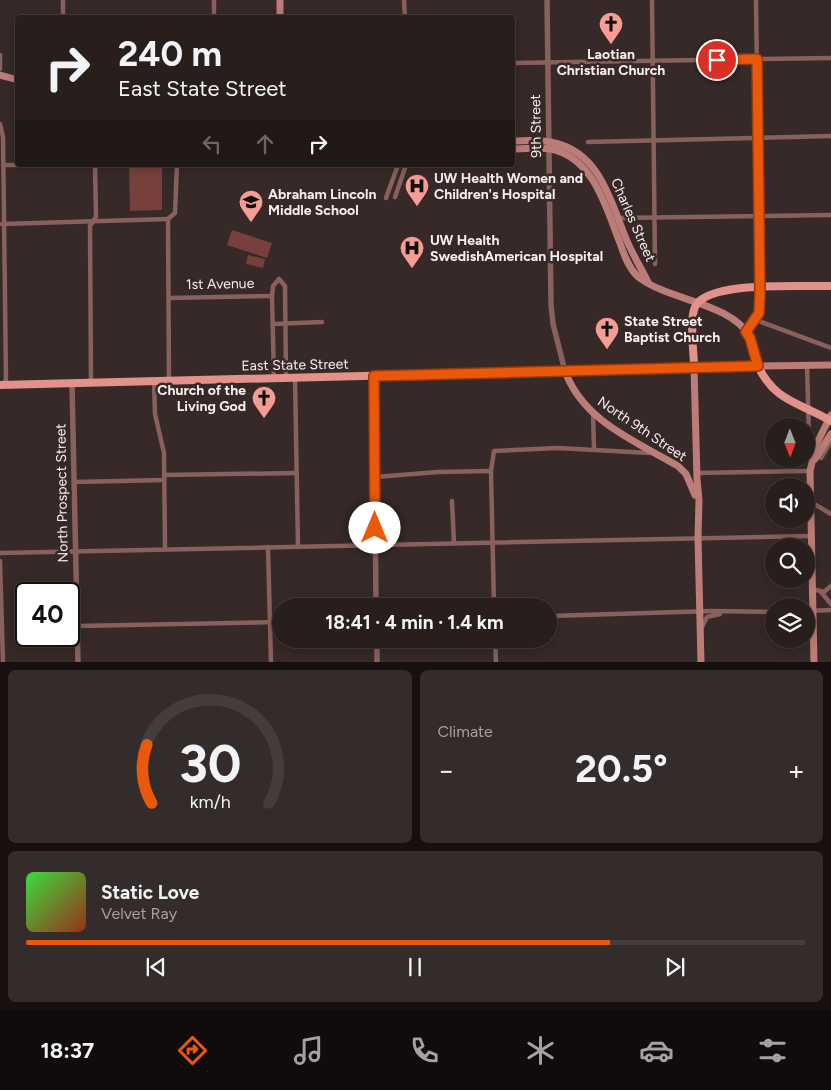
<!DOCTYPE html>
<meta charset="utf-8">
<style>
body{margin:0;font-family:Figtree,sans-serif;background:#342c2a;color:#f1f3f6;height:100vh;display:flex;flex-direction:column;font-size:19px;white-space:nowrap}
*{box-sizing:border-box;margin:0}
p{font-size:16px;color:#a5a2a4}
.icon{flex:none;width:28px;height:28px;fill:none;stroke:currentColor;stroke-width:2;stroke-linecap:round;stroke-linejoin:round}
.map{position:relative;height:662px;overflow:hidden}
.panel{display:flex;flex-direction:column;gap:8px;padding:8px;background:#161110;flex:1}
.panel>*{flex:none}
.guide{position:absolute;left:15px;top:15px;width:500px;height:152px;border-radius:5px;box-shadow:0 2px 12px #0003,0 0 0 1px #443d3b;background:#281f1d;color:#f1f3f6;overflow:hidden}
.needle{width:32px;rotate:179deg}
.tools{position:absolute;left:765px;top:418px;display:grid;gap:10px}
.tools a{display:grid;place-items:center;width:50px;height:50px;border-radius:50%;background:#281f1d;box-shadow:0 2px 12px #0003,0 0 0 1px #443d3b;font-size:25px}
.speed{position:absolute;left:15px;top:582px;display:flex;gap:10px;font-size:25px;font-weight:700;text-align:center}
.speed>*{display:grid;place-content:center;width:65px;height:65px;border-radius:50%;background:#281f1d;box-shadow:0 2px 12px #0003,0 0 0 1px #443d3b;line-height:1}
.speed .limit{border:2px solid #111;border-radius:8px;background:#fff;color:#111}
.pin{position:absolute;display:grid;place-items:center;width:42px;height:42px;color:#fff;margin:-21px;border:2px solid #fff;border-radius:50%;box-shadow:0 1px 5px #0007}
.me{position:absolute;width:55px;margin:-28px;rotate:0deg;stroke-linejoin:round;filter:drop-shadow(0 0 4px #0008)}
.turn{display:flex;align-items:center;gap:18px;height:105px;padding:0 20px;font-size:22px}
.turn .icon{width:65px;height:65px;stroke-width:2.5}
.turn b{display:block;font-size:35px;line-height:42px}
.lanes{display:flex;align-items:center;height:48px;padding:0 20px;background:#0003;justify-content:center;gap:25px;direction:ltr}
.lanes .off{opacity:.35}
.big{font-size:38px;font-weight:700;line-height:1.1}
.panel .tile{flex:1;display:flex;flex-direction:column;justify-content:center;gap:8px;min-width:0;padding:0 18px;border-radius:8px;background:#342c2a}
.panel .dial{align-items:center;gap:0}
.dial svg{height:130px;overflow:visible;fill:none;stroke:#443d3b;stroke-width:7;stroke-linecap:round;text-anchor:middle}
.dial text{fill:#f1f3f6;stroke:none}
.song{display:flex;align-items:center;gap:15px}
.cover{width:60px;height:60px;border-radius:8px;background:linear-gradient(135deg,hsl(120 70% 55%),hsl(10 70% 35%))}
.played{height:5px;border-radius:2px;background:linear-gradient(90deg,#ea580c 75%,#443d3b 75%)}
.keys{display:flex;justify-content:space-around;direction:ltr}
.heat{display:flex;justify-content:space-between;align-items:center;font-size:28px;direction:ltr}
.panel .tiles{flex:1;display:grid;gap:8px;grid-template-columns:1fr 1fr}
.tile:last-child{grid-column:span 2}
.trip{position:absolute;left:272px;top:598px;width:285px;height:50px;border-radius:25px;background:#281f1d;box-shadow:0 2px 12px #0003,0 0 0 1px #443d3b;font-weight:700;line-height:50px;text-align:center}
.dock{display:flex;height:80px;justify-content:space-around;align-items:center;background:#100c0c;color:#a5a2a4}
.dock .icon{width:35px;height:35px}
.dock .selected{color:#ea580c}
.dock b{font-size:22px;color:#f1f3f6}
.map>svg:first-child{display:block}
.green{fill:#77403c}
.lines{fill:none;stroke-linecap:round;stroke-linejoin:round}
.minor{stroke:#88605c;stroke-width:4.5}
.tertiary{stroke:#88605c;stroke-width:5.5}
.secondary{stroke:#bc7c77;stroke-width:7}
.primary{stroke:#e3928b;stroke-width:8}
.route-casing{stroke:#983908;stroke-width:12}
.route{stroke:#ea580c;stroke-width:9}
.labels{text-anchor:middle;dominant-baseline:central;stroke-width:5;stroke-linejoin:round;paint-order:stroke}
.poi-label{font-size:14px;font-weight:bold;fill:#f8eeed;stroke:#362927;text-anchor:start}
.street-label{font-size:14px;fill:#f8eeed;stroke:#362927}
</style>
<div class="map">
<svg width="831" height="663" viewBox="0 0 831 663">
<rect width="100%" height="100%" fill="#362927"/>
<g class="green">
<path d="M 129,165 L 162,165 L 162,210 L 130,211 Z"/>
<path d="M 232,230 L 272,243 L 267,258 L 227,245 Z"/>
<path d="M 248,255 L 265,259 L 263,268 L 246,264 Z"/>
</g>
<g class="lines">
<g class="minor">
<path d="M 63,0 L 63,18"/>
<path d="M 404,0 L 405,18"/>
<path d="M 652,0 L 655,264"/>
<path d="M 214,18 L 214,0"/>
<path d="M 0,55 L 0,69"/>
<path d="M 512,63 L 831,58"/>
<path d="M 0,124 L 3,137 L 6,380 L 1,386"/>
<path d="M 588,142 L 831,136"/>
<path d="M 3,165 L 18,165"/>
<path d="M 395,197 L 406,165"/>
<path d="M 386,198 L 398,165"/>
<path d="M 617,218 L 831,215"/>
<path d="M 2,224 L 168,219"/>
<path d="M 169,298 L 272,296"/>
<path d="M 756,320 L 831,348"/>
<path d="M 273,324 L 322,322"/>
<path d="M 746,332 L 759,313 L 760,293 L 756,0"/>
<path d="M 807,365 L 809,439"/>
<path d="M 274,378 L 272,296 L 273,286 L 279,279 L 285,286 L 286,378"/>
<path d="M 295,378 L 298,547"/>
<path d="M 154,381 L 155,414 L 164,453 L 165,548"/>
<path d="M 169,381 L 168,219 L 175,213 L 177,165"/>
<path d="M 91,383 L 90,226 L 96,217 L 95,165"/>
<path d="M 593,413 L 594,449"/>
<path d="M 821,458 L 831,441"/>
<path d="M 697,473 L 810,471"/>
<path d="M 164,475 L 296,473"/>
<path d="M 375,477 L 438,472 L 491,471"/>
<path d="M 74,482 L 164,480"/>
<path d="M 452,501 L 454,543"/>
<path d="M 811,502 L 831,514"/>
<path d="M 268,547 L 271,663"/>
<path d="M 0,553 L 811,536"/>
<path d="M 0,561 L 3,663"/>
<path d="M 813,589 L 824,592 L 831,586"/>
<path d="M 821,592 L 831,604"/>
<path d="M 494,606 L 491,471 L 494,451 L 558,448 L 650,453"/>
<path d="M 806,611 L 831,610"/>
<path d="M 549,616 L 712,611 L 774,612"/>
<path d="M 77,626 L 281,622"/>
<path d="M 702,627 L 707,617 L 720,614"/>
<path d="M 495,639 L 496,663"/>
</g>
<g class="tertiary">
<path d="M 547,0 L 551,304 L 553,324 L 565,371"/>
<path d="M 374,376 L 376,606"/>
<path d="M 72,384 L 78,663"/>
<path d="M 377,639 L 377,663"/>
</g>
<g class="secondary">
<path d="M 280,0 L 280,18"/>
<path d="M 0,75 L 18,80"/>
<path d="M 512,141 C 526,141 541,139 555,143 C 601,154 611,203 627,241 C 633,255 641,268 648,282"/>
<path d="M 512,149 C 525,149 538,147 551,149 C 594,158 606,208 620,243 C 624,255 630,272 641,279 C 672,301 731,303 750,337 C 754,346 756,357 758,366 L 831,365"/>
<path d="M 694,367 L 697,479 L 699,500 L 698,538 L 701,663"/>
<path d="M 565,371 C 583,421 635,441 678,466 L 686,474 L 695,495"/>
<path d="M 815,459 L 831,434"/>
<path d="M 814,663 L 810,471 L 816,445 L 831,415"/>
</g>
<g class="primary">
<path d="M 694,367 C 694,352 689,320 695,307 C 707,280 804,287 831,286"/>
<path d="M 0,385 L 758,366 C 775,402 799,402 831,421"/>
</g>
</g>
<g class="lines">
<defs>
<path id="route" d="M 375,528 L 374,376 L 758,366 L 750,338 L 746,332 L 759,313 L 760,293 L 757,59 L 717,60"/>
</defs>
<use href="#route" class="route-casing"/>
<use href="#route" class="route"/>
</g>
<defs>
<symbol id="church-pin" viewBox="-11 -11 22 30"><path d="M0 17L-7.5 6A9.5 9.5 0 1 1 7.5 6Z" fill="#f59c94" stroke="#362927"/><path d="M-1.2-6h2.4v3.5h3.3v2.4h-3.3V6h-2.4V-.1h-3.3v-2.4h3.3Z" fill="#111"/></symbol>
<symbol id="hospital-pin" viewBox="-11 -11 22 30"><path d="M0 17L-7.5 6A9.5 9.5 0 1 1 7.5 6Z" fill="#f59c94" stroke="#362927"/><path d="M-5-5h3v3.5h4V-5h3V5h-3V1.5h-4V5h-3Z" fill="#111"/></symbol>
<symbol id="school-pin" viewBox="-11 -11 22 30"><path d="M0 17L-7.5 6A9.5 9.5 0 1 1 7.5 6Z" fill="#f59c94" stroke="#362927"/><path d="M0-5L7-2L0 1L-7-2ZM-4 1L0 2.5L4 1V4Q0 6-4 4Z" fill="#111"/></symbol>
</defs>
<g fill-rule="evenodd">
<use href="#church-pin" x="597" y="10" width="28" height="38"/>
<use href="#hospital-pin" x="403" y="172" width="28" height="38"/>
<use href="#school-pin" x="237" y="188" width="28" height="38"/>
<use href="#hospital-pin" x="398" y="234" width="28" height="38"/>
<use href="#church-pin" x="593" y="315" width="28" height="38"/>
<use href="#church-pin" x="250" y="384" width="28" height="38"/>
</g>
<g class="labels">
<g class="poi-label">
<text x="611" y="54" text-anchor="middle">Laotian<tspan x="611" dy="16">Christian Church</tspan></text>
<text x="434" y="178">UW Health Women and<tspan x="434" dy="16">Children's Hospital</tspan></text>
<text x="268" y="194">Abraham Lincoln<tspan x="268" dy="16">Middle School</tspan></text>
<text x="430" y="240">UW Health<tspan x="430" dy="16">SwedishAmerican Hospital</tspan></text>
<text x="624" y="321">State Street<tspan x="624" dy="16">Baptist Church</tspan></text>
<text x="246" y="390" text-anchor="end">Church of the<tspan x="246" dy="16">Living God</tspan></text>
</g>
<g class="street-label">
<text transform="translate(536 126) rotate(-91)">9th Street</text>
<text transform="translate(633 220) rotate(66)">Charles Street</text>
<text transform="translate(220 284) rotate(-1)">1st Avenue</text>
<text transform="translate(295 365) rotate(-1)">East State Street</text>
<text transform="translate(642 429) rotate(34)">North 9th Street</text>
<text transform="translate(62 493) rotate(-91)">North Prospect Street</text>
</g>
</g>
</svg>
<div class="tools">
<a><svg class="needle" viewBox="-14 -14 28 28"><path d="M0-13l5 13h-10z" fill="#e53935"/><path d="M0 13l5-13h-10z" fill="#a5a2a4"/></svg></a>
<a><svg class="icon" aria-label="sound" viewBox="0 0 24 24"><path d="M4 9h4l5-4v14l-5-4H4zM17 9q2 3 0 6"/></svg></a>
<a><svg class="icon" aria-label="search" viewBox="0 0 24 24"><circle cx="10" cy="10" r="6"/><path d="M15 15l6 6"/></svg></a>
<a><svg class="icon" aria-label="layers" viewBox="0 0 24 24"><path d="M12 4l9 5-9 5-9-5zM3 14l9 5 9-5"/></svg></a>
</div>
<div class="speed"><div class="limit">40</div></div>
<div class="pin" style="left:717px;top:60px;background:#d93025"><svg class="icon" aria-label="arrive" viewBox="0 0 24 24"><path d="M6 21V4h12l-3 4 3 4H6"/></svg></div>
<svg class="me" style="left:375px;top:528px" viewBox="-20 -20 40 40"><circle r="19" fill="#fff"/><path d="M0-13L10 11 0 6-10 11z" fill="#ea580c"/></svg>
<div class="trip">18:41 · 4 min · 1.4 km</div>
<div class="guide">
<div class="turn"><svg class="icon" aria-label="right" viewBox="0 0 24 24"><path d="M7 20v-9h11M14 6l5 5-5 5"/></svg><div><b>240 m</b>East State Street</div></div>
<div class="lanes"><svg class="icon off" aria-label="left" viewBox="0 0 24 24"><path d="M17 20v-9H6M10 6l-5 5 5 5"/></svg><svg class="icon off" aria-label="ahead" viewBox="0 0 24 24"><path d="M12 20V5M6 11l6-6 6 6"/></svg><svg class="icon" aria-label="right" viewBox="0 0 24 24"><path d="M7 20v-9h11M14 6l5 5-5 5"/></svg></div>
</div>
</div>
<section class="panel">
<div class="tiles">
<div class="tile dial"><svg viewBox="0 0 100 80">
<path d="M14 69A42 42 0 1 1 86 69"/>
<path d="M14 69A42 42 0 0 1 11 33" stroke="#ea580c"/>
<text x="50" y="56" font-size="32" font-weight="700">30</text>
<text x="50" y="72" font-size="11">km/h</text>
</svg></div>
<div class="tile"><p>Climate</p>
<div class="heat"><a>−</a><b class="big">20.5°</b><a>+</a></div>
</div>
<div class="tile">
<div class="song"><i class="cover"></i><div><b>Static Love</b><p>Velvet Ray</p></div></div>
<div class="played"></div>
<div class="keys"><svg class="icon" aria-label="previous" viewBox="0 0 24 24"><path d="M18 5L8 12l10 7zM5 5v14"/></svg><svg class="icon" aria-label="pause" viewBox="0 0 24 24"><path d="M8 5v14M16 5v14"/></svg><svg class="icon" aria-label="next" viewBox="0 0 24 24"><path d="M6 5l10 7-10 7zM19 5v14"/></svg></div>
</div>
</div>
</section>
<nav class="dock">
<b>18:37</b>
<svg class="icon selected" aria-label="directions" viewBox="0 0 24 24"><path d="M12 3l9 9-9 9-9-9zM9 14v-3h6M13 9l2 2-2 2"/></svg>
<svg class="icon" aria-label="music" viewBox="0 0 24 24"><path d="M9 18V5l10-2v13"/><circle cx="6" cy="18" r="3"/><circle cx="16" cy="16" r="3"/></svg>
<svg class="icon" aria-label="phone" viewBox="0 0 24 24"><path d="M5 4h4l2 5-3 2q2 4 5 5l2-3 5 2v4C11 20 4 13 5 4z"/></svg>
<svg class="icon" aria-label="climate" viewBox="0 0 24 24"><path d="M12 3v18M4 7l16 10M4 17L20 7"/></svg>
<svg class="icon" aria-label="car" viewBox="0 0 24 24"><path d="M5 17H2v-5l4-1 3-4h7l3 4 3 1v5h-3M9 17h6M6 11h13"/><circle cx="7" cy="17" r="2"/><circle cx="17" cy="17" r="2"/></svg>
<svg class="icon" aria-label="filters" viewBox="0 0 24 24"><path d="M4 7h16M4 17h16"/><circle cx="9" cy="7" r="2"/><circle cx="15" cy="17" r="2"/></svg>
</nav>
